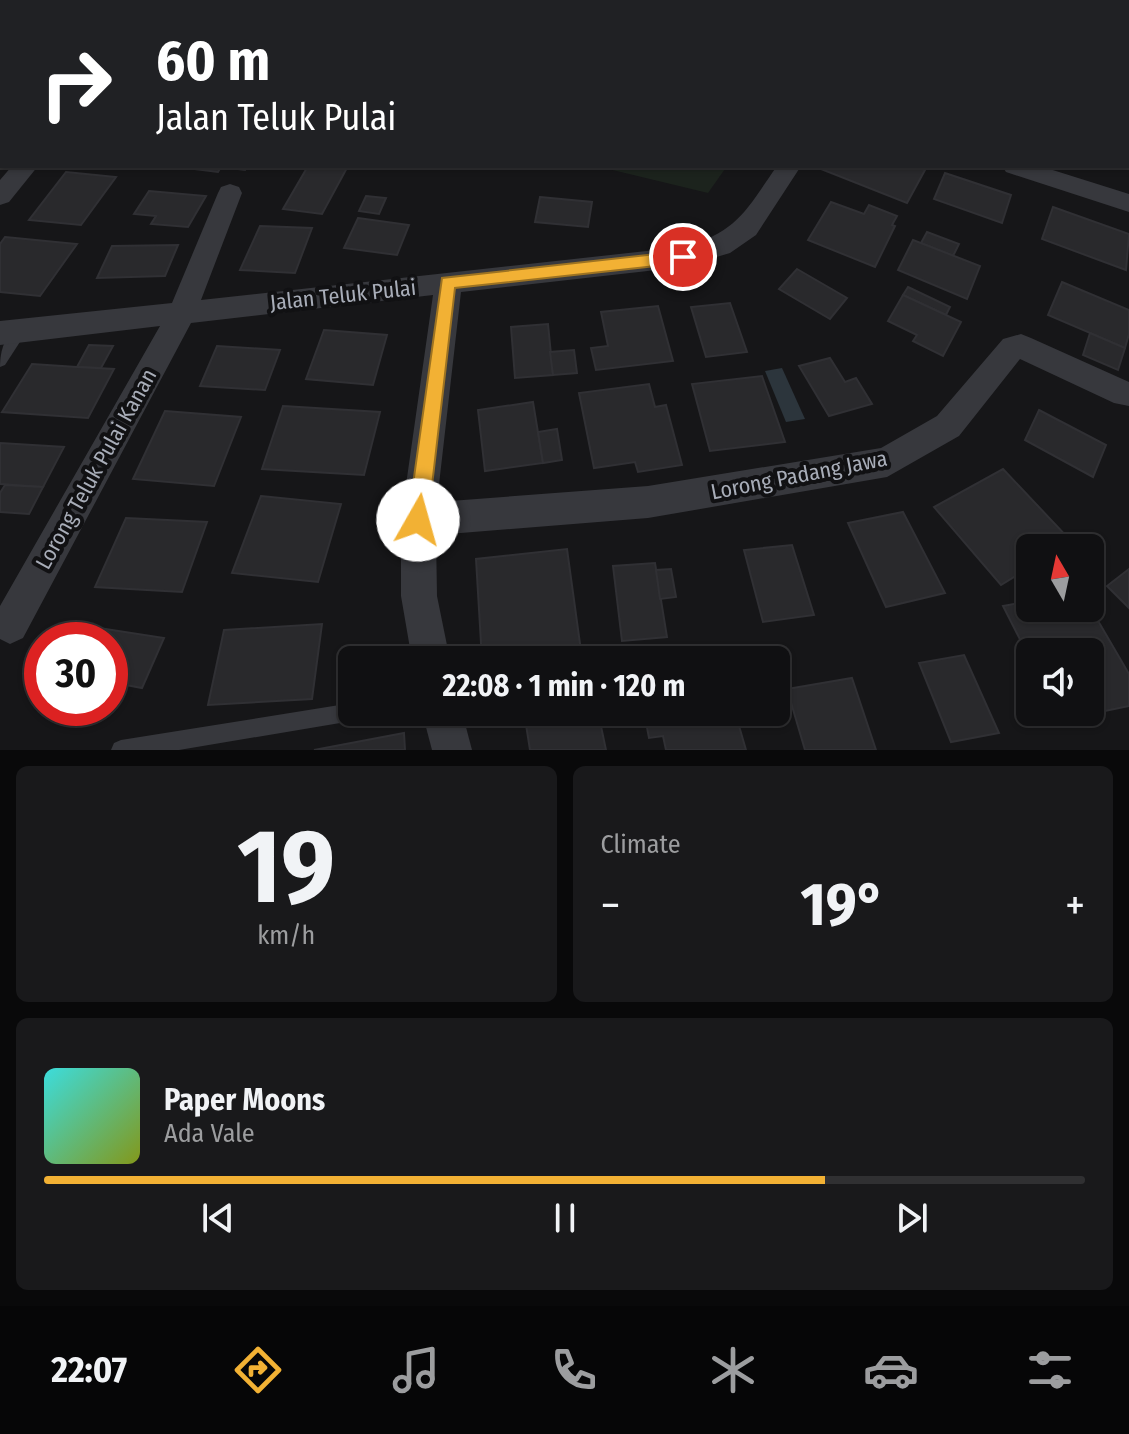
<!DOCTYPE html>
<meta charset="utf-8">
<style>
body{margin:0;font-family:"Fira Sans Condensed",sans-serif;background:#19191b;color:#f1f3f6;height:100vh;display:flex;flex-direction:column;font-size:30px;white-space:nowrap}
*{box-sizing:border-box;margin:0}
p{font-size:26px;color:#9c9d9f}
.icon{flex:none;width:44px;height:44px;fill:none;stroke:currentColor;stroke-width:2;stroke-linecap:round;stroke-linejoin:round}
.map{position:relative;height:750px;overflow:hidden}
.panel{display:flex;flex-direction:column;gap:16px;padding:16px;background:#09090a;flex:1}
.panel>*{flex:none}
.top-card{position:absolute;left:0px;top:0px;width:1130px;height:168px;box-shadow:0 2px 6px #0004,0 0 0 2px #303032;background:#202124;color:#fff;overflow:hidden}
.needle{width:52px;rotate:351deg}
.fabs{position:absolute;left:1016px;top:534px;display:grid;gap:16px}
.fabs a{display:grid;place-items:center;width:88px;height:88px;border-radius:12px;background:#101012;box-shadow:0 2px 6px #0004,0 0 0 2px #303032;font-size:40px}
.speed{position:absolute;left:24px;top:622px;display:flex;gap:16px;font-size:40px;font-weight:700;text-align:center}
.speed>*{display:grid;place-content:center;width:104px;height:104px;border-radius:50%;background:#101012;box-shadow:0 2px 6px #0004,0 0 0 2px #303032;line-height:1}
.speed .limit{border:12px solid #d22;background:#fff;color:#111}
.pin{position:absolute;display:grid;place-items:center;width:68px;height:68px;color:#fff;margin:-34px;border:4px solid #fff;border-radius:50%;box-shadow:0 2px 8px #0007}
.me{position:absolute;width:88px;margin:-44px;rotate:7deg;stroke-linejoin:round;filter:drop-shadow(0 0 6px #0008)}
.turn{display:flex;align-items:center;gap:28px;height:168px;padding:0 24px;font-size:36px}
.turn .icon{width:104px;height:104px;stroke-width:2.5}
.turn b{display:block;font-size:56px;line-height:68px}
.big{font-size:60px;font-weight:700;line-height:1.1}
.panel .tile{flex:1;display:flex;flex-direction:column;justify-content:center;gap:12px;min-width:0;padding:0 28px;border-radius:12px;background:#19191b}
.panel .dial{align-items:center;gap:0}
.dial b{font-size:104px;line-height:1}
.song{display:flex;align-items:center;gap:24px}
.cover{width:96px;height:96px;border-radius:12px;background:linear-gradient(135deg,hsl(180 70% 55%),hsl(70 70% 35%))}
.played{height:8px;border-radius:4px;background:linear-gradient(90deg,#f2b134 75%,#303032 75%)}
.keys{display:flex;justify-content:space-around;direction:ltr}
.heat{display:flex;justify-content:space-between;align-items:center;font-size:44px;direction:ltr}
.panel .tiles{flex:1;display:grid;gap:16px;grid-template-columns:1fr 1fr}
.tile:last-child{grid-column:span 2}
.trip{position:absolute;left:338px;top:646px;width:452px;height:80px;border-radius:12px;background:#101012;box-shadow:0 2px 6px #0004,0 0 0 2px #303032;font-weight:700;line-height:80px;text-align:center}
.tab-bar{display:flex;height:128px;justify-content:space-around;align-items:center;background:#060607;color:#9c9d9f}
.tab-bar .icon{width:56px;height:56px}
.tab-bar .current{color:#f2b134}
.tab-bar b{font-size:36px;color:#f1f3f6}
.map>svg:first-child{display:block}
.green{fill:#1c231d}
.water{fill:#2c353c}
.building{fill:#29292c;stroke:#303034;stroke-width:2}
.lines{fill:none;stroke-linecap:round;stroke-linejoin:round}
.lane{fill:#37383d;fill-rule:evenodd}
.street{fill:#37383d;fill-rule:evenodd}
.route{fill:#f2b134;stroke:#9d7322;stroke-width:2}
.labels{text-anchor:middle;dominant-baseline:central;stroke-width:8;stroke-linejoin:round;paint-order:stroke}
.street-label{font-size:22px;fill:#a8adb8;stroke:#111113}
</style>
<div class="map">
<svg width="1129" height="750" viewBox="0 0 1129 750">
<rect width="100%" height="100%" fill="#161618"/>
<g class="green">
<path d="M 244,0 L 842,0 L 241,2 Z"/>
<path d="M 596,166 L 727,166 L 708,193 Z"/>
</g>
<path class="water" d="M 782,368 L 805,419 L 786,422 L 765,371 Z"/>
<g class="building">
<path d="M 247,166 L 245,170 L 221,167 L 218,172 L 178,167 Z"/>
<path d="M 308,166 L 348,166 L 322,214 L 283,209 Z"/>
<path d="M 823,166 L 914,166 L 925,170 L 907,203 L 821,169 Z"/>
<path d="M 66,172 L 116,177 L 81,225 L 29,220 Z"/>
<path d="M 945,173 L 1011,195 L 1002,223 L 934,199 Z"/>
<path d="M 149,191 L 206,196 L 188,227 L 151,224 L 156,216 L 134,214 Z"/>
<path d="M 366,196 L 386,198 L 379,214 L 359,211 Z"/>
<path d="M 540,197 L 592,202 L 588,227 L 535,222 Z"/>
<path d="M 831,202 L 864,214 L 869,205 L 897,216 L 892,225 L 895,226 L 875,267 L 808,240 Z"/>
<path d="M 1053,207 L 1129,234 L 1126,270 L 1042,239 Z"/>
<path d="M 358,218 L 409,225 L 397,255 L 344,248 Z"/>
<path d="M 260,226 L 312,228 L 295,273 L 240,270 Z"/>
<path d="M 927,232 L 959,244 L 953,256 L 921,243 Z"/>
<path d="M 5,237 L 77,244 L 40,296 L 0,292 L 0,244 Z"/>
<path d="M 913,240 L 980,266 L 967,299 L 898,270 Z"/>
<path d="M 178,245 L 165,276 L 97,278 L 112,246 Z"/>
<path d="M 797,269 L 847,298 L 830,319 L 779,289 Z"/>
<path d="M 1062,282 L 1129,310 L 1129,334 L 1125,348 L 1048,315 Z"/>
<path d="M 908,287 L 950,307 L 946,315 L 903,295 Z"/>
<path d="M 903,295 L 961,322 L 943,356 L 913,341 L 917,335 L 888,321 Z"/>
<path d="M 730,303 L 747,352 L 706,357 L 691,307 Z"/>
<path d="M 658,306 L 673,361 L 596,370 L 591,348 L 608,346 L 601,312 Z"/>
<path d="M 548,324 L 553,375 L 515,378 L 511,327 Z"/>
<path d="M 324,330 L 387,335 L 373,385 L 306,379 Z"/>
<path d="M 1090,333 L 1125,348 L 1118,370 L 1083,355 Z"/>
<path d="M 89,345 L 113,346 L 101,368 L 77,367 Z"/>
<path d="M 217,346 L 280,350 L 265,390 L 200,386 Z"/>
<path d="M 574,350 L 577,373 L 553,375 L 550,352 Z"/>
<path d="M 830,358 L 845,382 L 856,378 L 872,404 L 829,416 L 799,366 Z"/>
<path d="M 32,364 L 77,367 L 114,369 L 88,418 L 2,412 Z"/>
<path d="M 762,376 L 785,442 L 710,451 L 692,384 Z"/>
<path d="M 649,384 L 655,407 L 666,405 L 682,465 L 638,472 L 635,462 L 594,468 L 579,393 Z"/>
<path d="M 533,402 L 543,463 L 485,471 L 478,410 Z"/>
<path d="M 283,406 L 380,412 L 364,475 L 262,469 Z"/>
<path d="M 1039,410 L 1106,445 L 1093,477 L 1025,440 Z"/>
<path d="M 165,411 L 241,417 L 214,486 L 133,479 Z"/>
<path d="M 557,429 L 562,460 L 543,463 L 538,432 Z"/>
<path d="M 0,443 L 64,447 L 43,487 L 0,484 Z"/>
<path d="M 1003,469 L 1071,541 L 1060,548 L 1030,548 L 1030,567 L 1001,585 L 934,507 Z"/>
<path d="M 5,485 L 43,487 L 29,514 L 0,512 L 0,493 Z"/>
<path d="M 261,496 L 341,504 L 318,582 L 232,573 Z"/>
<path d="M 903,512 L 945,593 L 886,607 L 848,523 Z"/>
<path d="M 126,518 L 207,522 L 182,592 L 95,587 Z"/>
<path d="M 792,545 L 814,615 L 763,622 L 744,550 Z"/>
<path d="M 567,549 L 581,651 L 516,660 L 482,660 L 476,559 Z"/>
<path d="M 655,563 L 667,637 L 622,641 L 613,566 Z"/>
<path d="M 671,569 L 676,597 L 660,599 L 656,570 Z"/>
<path d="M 1129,569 L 1129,608 L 1107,586 Z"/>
<path d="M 1030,601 L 1030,608 L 1090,607 L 1129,674 L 1129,706 L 1061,720 L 1057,712 L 1090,712 L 1090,652 L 1030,652 L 1030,659 L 1003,606 Z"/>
<path d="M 322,624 L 312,699 L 208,705 L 224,630 Z"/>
<path d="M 99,628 L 164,638 L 142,688 L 110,682 L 110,640 L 93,640 Z"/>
<path d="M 964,655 L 999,733 L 951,742 L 919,663 Z"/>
<path d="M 852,678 L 876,750 L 805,750 L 787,689 Z"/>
<path d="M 524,712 L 598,712 L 606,750 L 530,750 Z"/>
<path d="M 644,712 L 735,712 L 746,750 L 666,750 L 663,736 L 649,738 Z"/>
<path d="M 404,733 L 405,750 L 314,750 Z"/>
</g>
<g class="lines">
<g class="lane">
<path d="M 20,326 L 27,331 L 5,365 L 0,367 C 0,350 5,334 20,326 Z"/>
<path d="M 352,703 L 352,712 L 361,712 L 359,719 L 352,721 L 179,750 L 111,750 L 114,743 L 121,740 Z"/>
</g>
<g class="street">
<path d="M 103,0 L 124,0 L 101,2 Z"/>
<path d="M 875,0 L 895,0 L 874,2 Z"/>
<path d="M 1086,0 L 1106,0 L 1085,2 Z"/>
<rect x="0" y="37" width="2" height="12"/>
<rect x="1128" y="62" width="1" height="12"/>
<path d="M 12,166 L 38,166 L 9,202 L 0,205 L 0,180 Z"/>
<path d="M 777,166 L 801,166 L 756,235 L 730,253 L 683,267 L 461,292 L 437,502 L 648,486 L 881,448 L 937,416 L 1003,339 L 1021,334 L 1031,338 L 1129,382 L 1129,406 L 1114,403 L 1020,359 L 959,436 L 887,477 L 648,518 L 436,535 L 437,596 L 450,660 L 412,660 L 401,596 L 401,520 L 433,295 L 191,323 L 23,638 L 10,644 L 0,639 L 0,606 L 160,326 L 0,345 L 0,321 L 172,303 L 218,193 L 221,187 L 230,184 L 239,187 L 242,193 L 201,300 L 683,247 C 738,232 746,210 777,166 Z"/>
<path d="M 1002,166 L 1040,166 L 1129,194 L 1129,212 L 1006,172 Z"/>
<path d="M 422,712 L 462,712 L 472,750 L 432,750 Z"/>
</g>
</g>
<path class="route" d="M 683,251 L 691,257 L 683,263 L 455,288 L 428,520 L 425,527 L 418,530 L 411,527 L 408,520 L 442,278 Z"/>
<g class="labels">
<g class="street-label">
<text transform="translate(343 295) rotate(-6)">Jalan Teluk Pulai</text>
<text transform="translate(96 469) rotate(-61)">Lorong Teluk Pulai Kanan</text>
<text transform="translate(799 475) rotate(-11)">Lorong Padang Jawa</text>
</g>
</g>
</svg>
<div class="fabs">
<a><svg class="needle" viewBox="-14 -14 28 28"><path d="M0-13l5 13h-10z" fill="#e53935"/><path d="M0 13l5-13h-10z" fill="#9c9d9f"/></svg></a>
<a><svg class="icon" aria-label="sound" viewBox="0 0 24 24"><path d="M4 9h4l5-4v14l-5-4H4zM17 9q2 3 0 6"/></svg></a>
</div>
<div class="speed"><div class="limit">30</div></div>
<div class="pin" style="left:683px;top:257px;background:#d93025"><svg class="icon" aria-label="arrive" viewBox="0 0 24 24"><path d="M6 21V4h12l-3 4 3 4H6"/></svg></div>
<svg class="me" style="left:418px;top:520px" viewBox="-20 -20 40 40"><circle r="19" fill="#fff"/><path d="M0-13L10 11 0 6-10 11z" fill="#f2b134"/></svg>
<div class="trip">22:08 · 1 min · 120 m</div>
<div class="top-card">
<div class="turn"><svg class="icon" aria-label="right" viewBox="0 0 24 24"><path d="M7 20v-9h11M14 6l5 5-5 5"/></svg><div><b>60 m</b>Jalan Teluk Pulai</div></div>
</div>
</div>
<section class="panel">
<div class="tiles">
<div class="tile dial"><b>19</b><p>km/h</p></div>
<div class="tile"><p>Climate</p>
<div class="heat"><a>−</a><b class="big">19°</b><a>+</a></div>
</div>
<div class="tile">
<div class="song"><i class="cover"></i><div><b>Paper Moons</b><p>Ada Vale</p></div></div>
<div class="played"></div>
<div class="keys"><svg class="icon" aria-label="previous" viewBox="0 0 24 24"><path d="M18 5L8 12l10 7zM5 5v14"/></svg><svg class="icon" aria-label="pause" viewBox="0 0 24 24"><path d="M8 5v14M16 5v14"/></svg><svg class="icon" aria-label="next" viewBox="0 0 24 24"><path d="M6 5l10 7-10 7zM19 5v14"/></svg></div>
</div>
</div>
</section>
<nav class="tab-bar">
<b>22:07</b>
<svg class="icon current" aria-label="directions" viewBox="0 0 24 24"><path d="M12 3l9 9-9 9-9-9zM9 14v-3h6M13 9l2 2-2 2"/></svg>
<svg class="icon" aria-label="music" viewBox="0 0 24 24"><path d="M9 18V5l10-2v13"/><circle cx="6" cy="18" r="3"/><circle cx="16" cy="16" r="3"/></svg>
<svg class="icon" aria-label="phone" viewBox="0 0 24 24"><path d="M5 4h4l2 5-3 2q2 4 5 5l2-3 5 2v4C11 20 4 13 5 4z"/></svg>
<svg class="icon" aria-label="climate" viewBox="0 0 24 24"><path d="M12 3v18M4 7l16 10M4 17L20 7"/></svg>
<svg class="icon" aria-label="car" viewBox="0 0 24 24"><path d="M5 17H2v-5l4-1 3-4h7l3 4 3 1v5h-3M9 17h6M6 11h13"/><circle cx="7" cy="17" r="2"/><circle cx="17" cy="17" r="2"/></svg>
<svg class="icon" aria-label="filters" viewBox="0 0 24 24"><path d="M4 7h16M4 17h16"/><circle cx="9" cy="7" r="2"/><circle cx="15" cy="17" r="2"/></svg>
</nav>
